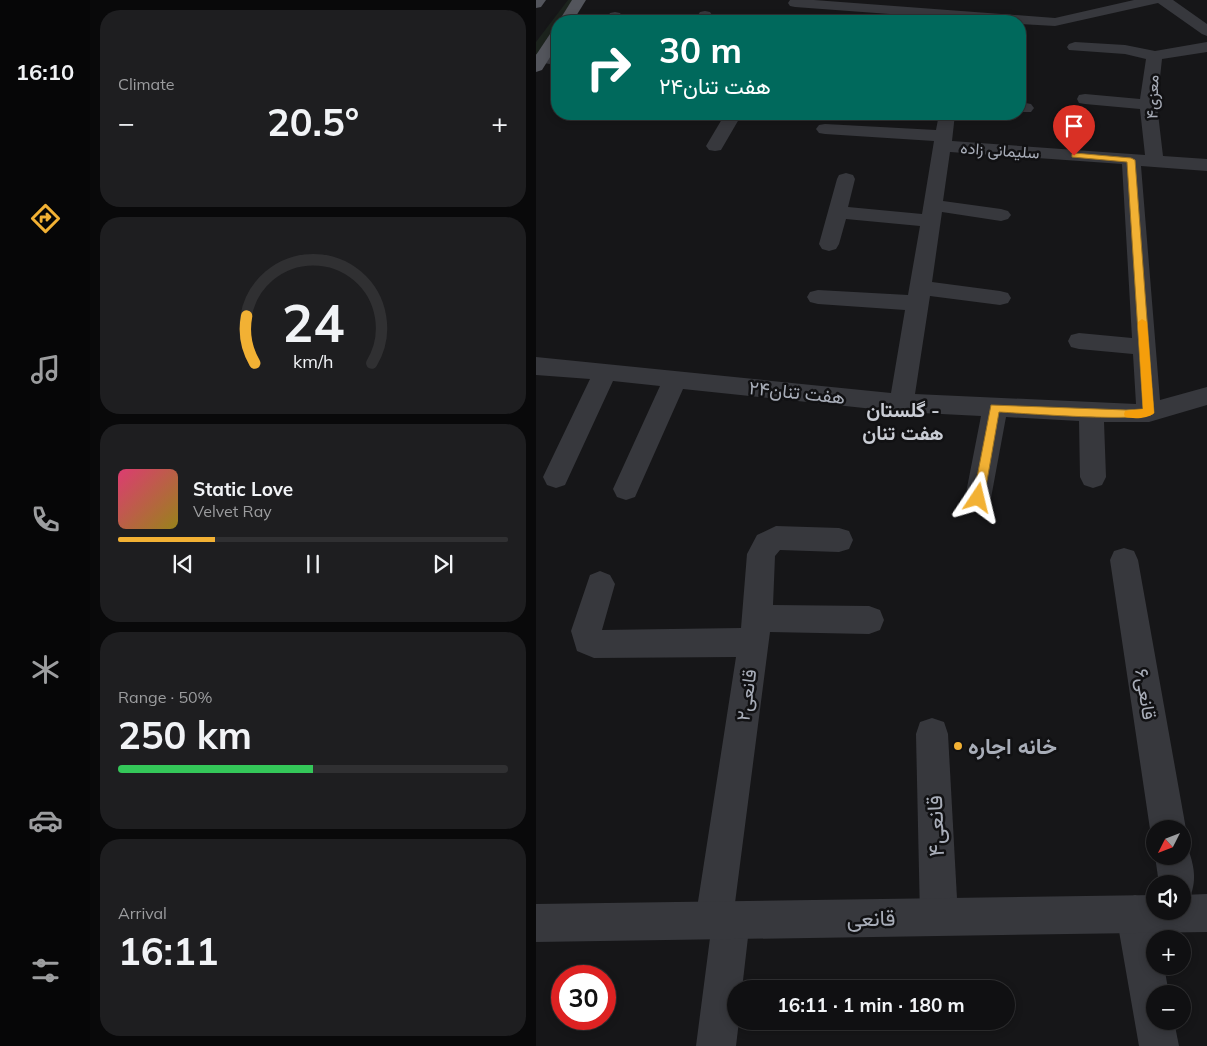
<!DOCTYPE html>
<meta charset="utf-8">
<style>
body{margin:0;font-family:Mulish,Vazirmatn,sans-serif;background:#1e1e20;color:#f1f3f6;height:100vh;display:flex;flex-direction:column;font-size:19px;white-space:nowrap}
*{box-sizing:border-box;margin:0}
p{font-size:16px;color:#9c9d9f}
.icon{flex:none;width:28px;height:28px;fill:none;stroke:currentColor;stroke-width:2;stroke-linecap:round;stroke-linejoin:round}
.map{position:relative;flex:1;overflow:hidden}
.side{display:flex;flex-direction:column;gap:10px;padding:10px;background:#09090a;width:446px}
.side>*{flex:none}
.hud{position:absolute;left:15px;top:15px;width:475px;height:105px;border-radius:20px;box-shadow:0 2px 8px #0003,0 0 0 1px #303032;background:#00695c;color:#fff;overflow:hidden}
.needle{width:32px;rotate:228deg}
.fabs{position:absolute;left:610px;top:820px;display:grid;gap:10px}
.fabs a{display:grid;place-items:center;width:45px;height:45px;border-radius:50%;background:#101012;box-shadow:0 2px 8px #0003,0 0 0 1px #303032;font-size:25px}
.speed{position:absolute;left:15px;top:965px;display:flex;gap:10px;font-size:25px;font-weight:700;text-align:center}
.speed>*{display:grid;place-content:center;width:65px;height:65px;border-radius:50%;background:#101012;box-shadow:0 2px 8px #0003,0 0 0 1px #303032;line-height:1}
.speed .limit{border:8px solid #d22;background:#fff;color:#111}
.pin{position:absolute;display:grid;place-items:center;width:42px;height:42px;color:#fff;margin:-51px -21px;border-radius:50% 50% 50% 0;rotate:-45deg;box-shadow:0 0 5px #0007}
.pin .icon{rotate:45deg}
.me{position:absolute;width:55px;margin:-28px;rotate:10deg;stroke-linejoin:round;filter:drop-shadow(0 0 4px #0008)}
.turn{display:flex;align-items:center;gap:18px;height:105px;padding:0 25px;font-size:22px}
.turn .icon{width:65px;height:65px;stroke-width:2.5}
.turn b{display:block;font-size:35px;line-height:42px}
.big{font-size:38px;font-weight:700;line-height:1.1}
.side .card{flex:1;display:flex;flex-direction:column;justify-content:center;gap:8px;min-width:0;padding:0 18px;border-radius:20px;background:#1e1e20}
.side .dial{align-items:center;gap:0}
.dial svg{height:130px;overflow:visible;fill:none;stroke:#303032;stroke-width:7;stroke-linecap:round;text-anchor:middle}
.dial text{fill:#f1f3f6;stroke:none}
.song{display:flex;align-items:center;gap:15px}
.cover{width:60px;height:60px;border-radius:8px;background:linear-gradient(135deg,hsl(340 70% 55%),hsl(50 70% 35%))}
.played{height:5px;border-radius:2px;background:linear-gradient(90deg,#f2b134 25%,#303032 25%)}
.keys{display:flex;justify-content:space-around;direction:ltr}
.heat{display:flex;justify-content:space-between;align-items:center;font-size:28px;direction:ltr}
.charge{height:8px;border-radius:4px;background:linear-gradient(90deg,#34c759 50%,#303032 0)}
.trip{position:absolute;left:191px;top:980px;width:288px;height:50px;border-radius:25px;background:#101012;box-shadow:0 2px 8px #0003,0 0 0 1px #303032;font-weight:700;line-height:50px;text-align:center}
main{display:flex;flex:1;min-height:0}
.dock{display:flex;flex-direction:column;width:90px;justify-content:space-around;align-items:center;background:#060607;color:#9c9d9f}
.dock .icon{width:35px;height:35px}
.dock .current{color:#f2b134}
.dock b{font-size:22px;color:#f1f3f6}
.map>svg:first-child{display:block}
.green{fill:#1c231d}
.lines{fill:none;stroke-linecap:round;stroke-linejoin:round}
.minor{fill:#37383d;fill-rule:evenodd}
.tertiary{fill:#37383d;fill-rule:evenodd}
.primary{fill:#53555c;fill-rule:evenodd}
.route{fill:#f2b134;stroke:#9d7322}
.slow{fill:#f59e0b}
.poi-dot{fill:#f2b134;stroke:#111113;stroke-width:2}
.labels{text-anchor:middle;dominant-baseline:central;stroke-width:5;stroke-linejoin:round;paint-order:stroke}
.far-street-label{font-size:16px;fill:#a8adb8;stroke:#111113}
.street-label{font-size:19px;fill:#a8adb8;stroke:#111113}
.neighbourhood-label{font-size:20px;font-weight:bold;fill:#c9ccd4;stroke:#111113}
.near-poi-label{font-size:22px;font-weight:bold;fill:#a8adb8;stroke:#111113;text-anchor:start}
.near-street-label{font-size:22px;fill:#a8adb8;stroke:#111113}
</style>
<main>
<nav class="dock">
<b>16:10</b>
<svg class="icon current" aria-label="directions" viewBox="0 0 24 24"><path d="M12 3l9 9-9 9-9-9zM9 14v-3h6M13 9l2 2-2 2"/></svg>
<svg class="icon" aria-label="music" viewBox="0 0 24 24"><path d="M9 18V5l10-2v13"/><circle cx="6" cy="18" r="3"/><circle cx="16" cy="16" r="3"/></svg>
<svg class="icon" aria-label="phone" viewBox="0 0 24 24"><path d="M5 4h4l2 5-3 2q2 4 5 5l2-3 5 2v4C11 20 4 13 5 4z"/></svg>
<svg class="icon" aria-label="climate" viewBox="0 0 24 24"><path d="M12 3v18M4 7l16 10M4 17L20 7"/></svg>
<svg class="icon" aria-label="car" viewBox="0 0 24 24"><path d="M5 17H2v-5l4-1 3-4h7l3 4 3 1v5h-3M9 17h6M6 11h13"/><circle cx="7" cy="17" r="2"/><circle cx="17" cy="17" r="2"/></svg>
<svg class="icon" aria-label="filters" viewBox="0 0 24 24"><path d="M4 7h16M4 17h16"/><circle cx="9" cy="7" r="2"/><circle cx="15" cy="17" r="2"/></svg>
</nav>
<section class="side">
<div class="card"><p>Climate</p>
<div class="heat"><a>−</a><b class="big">20.5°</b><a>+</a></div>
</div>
<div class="card dial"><svg viewBox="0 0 100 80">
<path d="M14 69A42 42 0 1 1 86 69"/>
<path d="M14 69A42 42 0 0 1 9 40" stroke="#f2b134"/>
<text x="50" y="56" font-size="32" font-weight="700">24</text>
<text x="50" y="72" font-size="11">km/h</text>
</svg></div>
<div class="card">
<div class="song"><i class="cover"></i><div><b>Static Love</b><p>Velvet Ray</p></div></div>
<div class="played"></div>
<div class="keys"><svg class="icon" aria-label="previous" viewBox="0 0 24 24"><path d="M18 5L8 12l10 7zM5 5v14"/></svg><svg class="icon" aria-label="pause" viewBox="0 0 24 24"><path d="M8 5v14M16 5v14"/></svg><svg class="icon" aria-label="next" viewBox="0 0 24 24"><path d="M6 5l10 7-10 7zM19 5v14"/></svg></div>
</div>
<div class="card"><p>Range · 50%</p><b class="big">250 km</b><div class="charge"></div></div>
<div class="card"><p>Arrival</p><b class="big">16:11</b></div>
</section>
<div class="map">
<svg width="671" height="1046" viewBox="0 0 671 1046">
<rect width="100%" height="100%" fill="#161618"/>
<path class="green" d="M 32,0 L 38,0 L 23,21 L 21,21 L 21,24 L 0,55 L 0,42 Z"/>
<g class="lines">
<g class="minor">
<path d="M 254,0 L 278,0 L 519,18 L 598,0 L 637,0 L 671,24 L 671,36 L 666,34 L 622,3 L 519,26 L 484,24 L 484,21 L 448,21 L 259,7 L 254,6 L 252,3 Z"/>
<path d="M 169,11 L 174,12 L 176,15 L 172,21 L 158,21 L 164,12 Z"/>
<path d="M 79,12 L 84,13 L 86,16 L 83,21 L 69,21 L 74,13 Z"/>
<path d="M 539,42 L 589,45 L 619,51 L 671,42 L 671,52 L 626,59 L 621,105 L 627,156 L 671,159 L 671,171 L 605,166 L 624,400 L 671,387 L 671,405 L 613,422 L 568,422 L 570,477 L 566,485 L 557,488 L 548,485 L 544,477 L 543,421 L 470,417 L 455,498 L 452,506 L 442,509 L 432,506 L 429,498 L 445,416 L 366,412 L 147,389 L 99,497 L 90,500 L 81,497 L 77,489 L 124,386 L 77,381 L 29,485 L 20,488 L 11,485 L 7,477 L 54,379 L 0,375 L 0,357 L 355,393 L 369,310 L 282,304 L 274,302 L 271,297 L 274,292 L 282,290 L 372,295 L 384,226 L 310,219 L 303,244 L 300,249 L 293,251 L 286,249 L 283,244 L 301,179 L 303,175 L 310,173 L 317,175 L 319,179 L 312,207 L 386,214 L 398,141 L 289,134 L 283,133 L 280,129 L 283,125 L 289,124 L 400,130 L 403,114 L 419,114 L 416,141 L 609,155 L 604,109 L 549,104 L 543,103 L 541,99 L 543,95 L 549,94 L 604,99 L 610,59 L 589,54 L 533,50 L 531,47 L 533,44 ZM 414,152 L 586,164 L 596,338 L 543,333 L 535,335 L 532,341 L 535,347 L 543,349 L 597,354 L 600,404 L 379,394 L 394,296 L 464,305 L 472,303 L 475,298 L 472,293 L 464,291 L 396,282 L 406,212 L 465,221 L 472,219 L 475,215 L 472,211 L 465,209 L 407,201 Z"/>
<path d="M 5,53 L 21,55 L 21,65 L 0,62 L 0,54 Z"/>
<path d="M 484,102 L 495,104 L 498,108 L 495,112 L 484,112 Z"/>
<path d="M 189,114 L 206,114 L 185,150 L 179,151 L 173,150 L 170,146 Z"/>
<path d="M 240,526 L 303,528 L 313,531 L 317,540 L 313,549 L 303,552 L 244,550 L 239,556 L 237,605 L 333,606 L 344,610 L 348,620 L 344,630 L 333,634 L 234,632 L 199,903 L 208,907 L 214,920 L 206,989 L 200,989 L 200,1021 L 203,1021 L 200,1046 L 160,1046 L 174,938 L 165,934 L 159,921 L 200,657 L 58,658 L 41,651 L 35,631 L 54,575 L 64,571 L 74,575 L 79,584 L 66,630 L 205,628 L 211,554 L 221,535 Z"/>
<path d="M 588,548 L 598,551 L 602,560 L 650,829 L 646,837 L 646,829 L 619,829 L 619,839 L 614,829 L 574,560 L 578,551 Z"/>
<path d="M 396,718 L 408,722 L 412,734 L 422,917 L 416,930 L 403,936 L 390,930 L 384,917 L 380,734 L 384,722 Z"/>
<path d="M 646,842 L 650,843 C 657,862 662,878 654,897 L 646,900 L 646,884 L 623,884 L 619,856 L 646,856 Z"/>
<path d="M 599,895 L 612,901 L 618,914 L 622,939 L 619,939 L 619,966 L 628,966 L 633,994 L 619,994 L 619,1021 L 638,1021 L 643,1046 L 603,1046 L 580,914 L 586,901 Z"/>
</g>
<path class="tertiary" d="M 671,894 L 671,932 L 0,942 L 0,904 L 619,895 L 619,911 L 646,911 L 646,895 Z"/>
<g class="primary">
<path d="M 0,0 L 10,0 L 5,7 L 0,8 Z"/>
<path d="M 36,0 L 50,0 L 37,21 L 23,21 Z"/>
<path d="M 21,29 L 21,46 L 6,70 L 0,72 L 0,55 L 16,31 Z"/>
</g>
</g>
<path class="route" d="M 538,153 L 595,158 L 599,160 L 618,413 C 610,423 484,413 463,412 L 448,498 L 442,502 L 437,498 L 455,405 L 590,410 L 607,409 L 591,162 L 536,157 L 536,154 Z"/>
<path class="slow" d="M 606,319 L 611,322 L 618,413 C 612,419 597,419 589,417 L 588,414 L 589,411 L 607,409 L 602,322 Z"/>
<circle class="poi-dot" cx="422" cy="746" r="5"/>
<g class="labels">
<g class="far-street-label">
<text transform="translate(616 97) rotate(-89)">۴معزی</text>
<text transform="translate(464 150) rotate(4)">سلیمانی زاده</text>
</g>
<g class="street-label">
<text transform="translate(261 392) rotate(6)">هفت تنان۲۴</text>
<text transform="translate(610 694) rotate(81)">۶قانعی</text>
<text transform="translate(210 695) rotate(-82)">۲قانعی</text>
</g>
<g class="neighbourhood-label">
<text x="367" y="409">گلستان -<tspan x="367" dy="23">هفت تنان</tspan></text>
</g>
<g class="near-poi-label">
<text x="432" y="746">خانه اجاره</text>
</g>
<g class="near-street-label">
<text transform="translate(399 826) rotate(-92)">۴قانعی</text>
<text transform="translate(335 918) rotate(-1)">قانعی</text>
</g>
</g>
</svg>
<div class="fabs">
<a><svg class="needle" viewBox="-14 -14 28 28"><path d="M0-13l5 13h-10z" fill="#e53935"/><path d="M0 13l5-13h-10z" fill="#9c9d9f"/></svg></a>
<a><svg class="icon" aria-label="sound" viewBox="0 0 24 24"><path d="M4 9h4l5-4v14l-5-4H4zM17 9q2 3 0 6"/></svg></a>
<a>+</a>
<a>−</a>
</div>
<div class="speed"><div class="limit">30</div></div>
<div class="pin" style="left:538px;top:156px;background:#d93025"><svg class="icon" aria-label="arrive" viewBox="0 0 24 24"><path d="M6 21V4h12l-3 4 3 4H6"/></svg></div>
<svg class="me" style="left:442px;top:498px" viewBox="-20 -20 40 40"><path d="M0-17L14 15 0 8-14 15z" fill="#f2b134" stroke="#fff" stroke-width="4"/></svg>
<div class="trip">16:11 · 1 min · 180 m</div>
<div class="hud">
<div class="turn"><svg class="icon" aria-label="right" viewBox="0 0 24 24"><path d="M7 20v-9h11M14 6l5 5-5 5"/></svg><div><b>30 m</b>هفت تنان۲۴</div></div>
</div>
</div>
</main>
